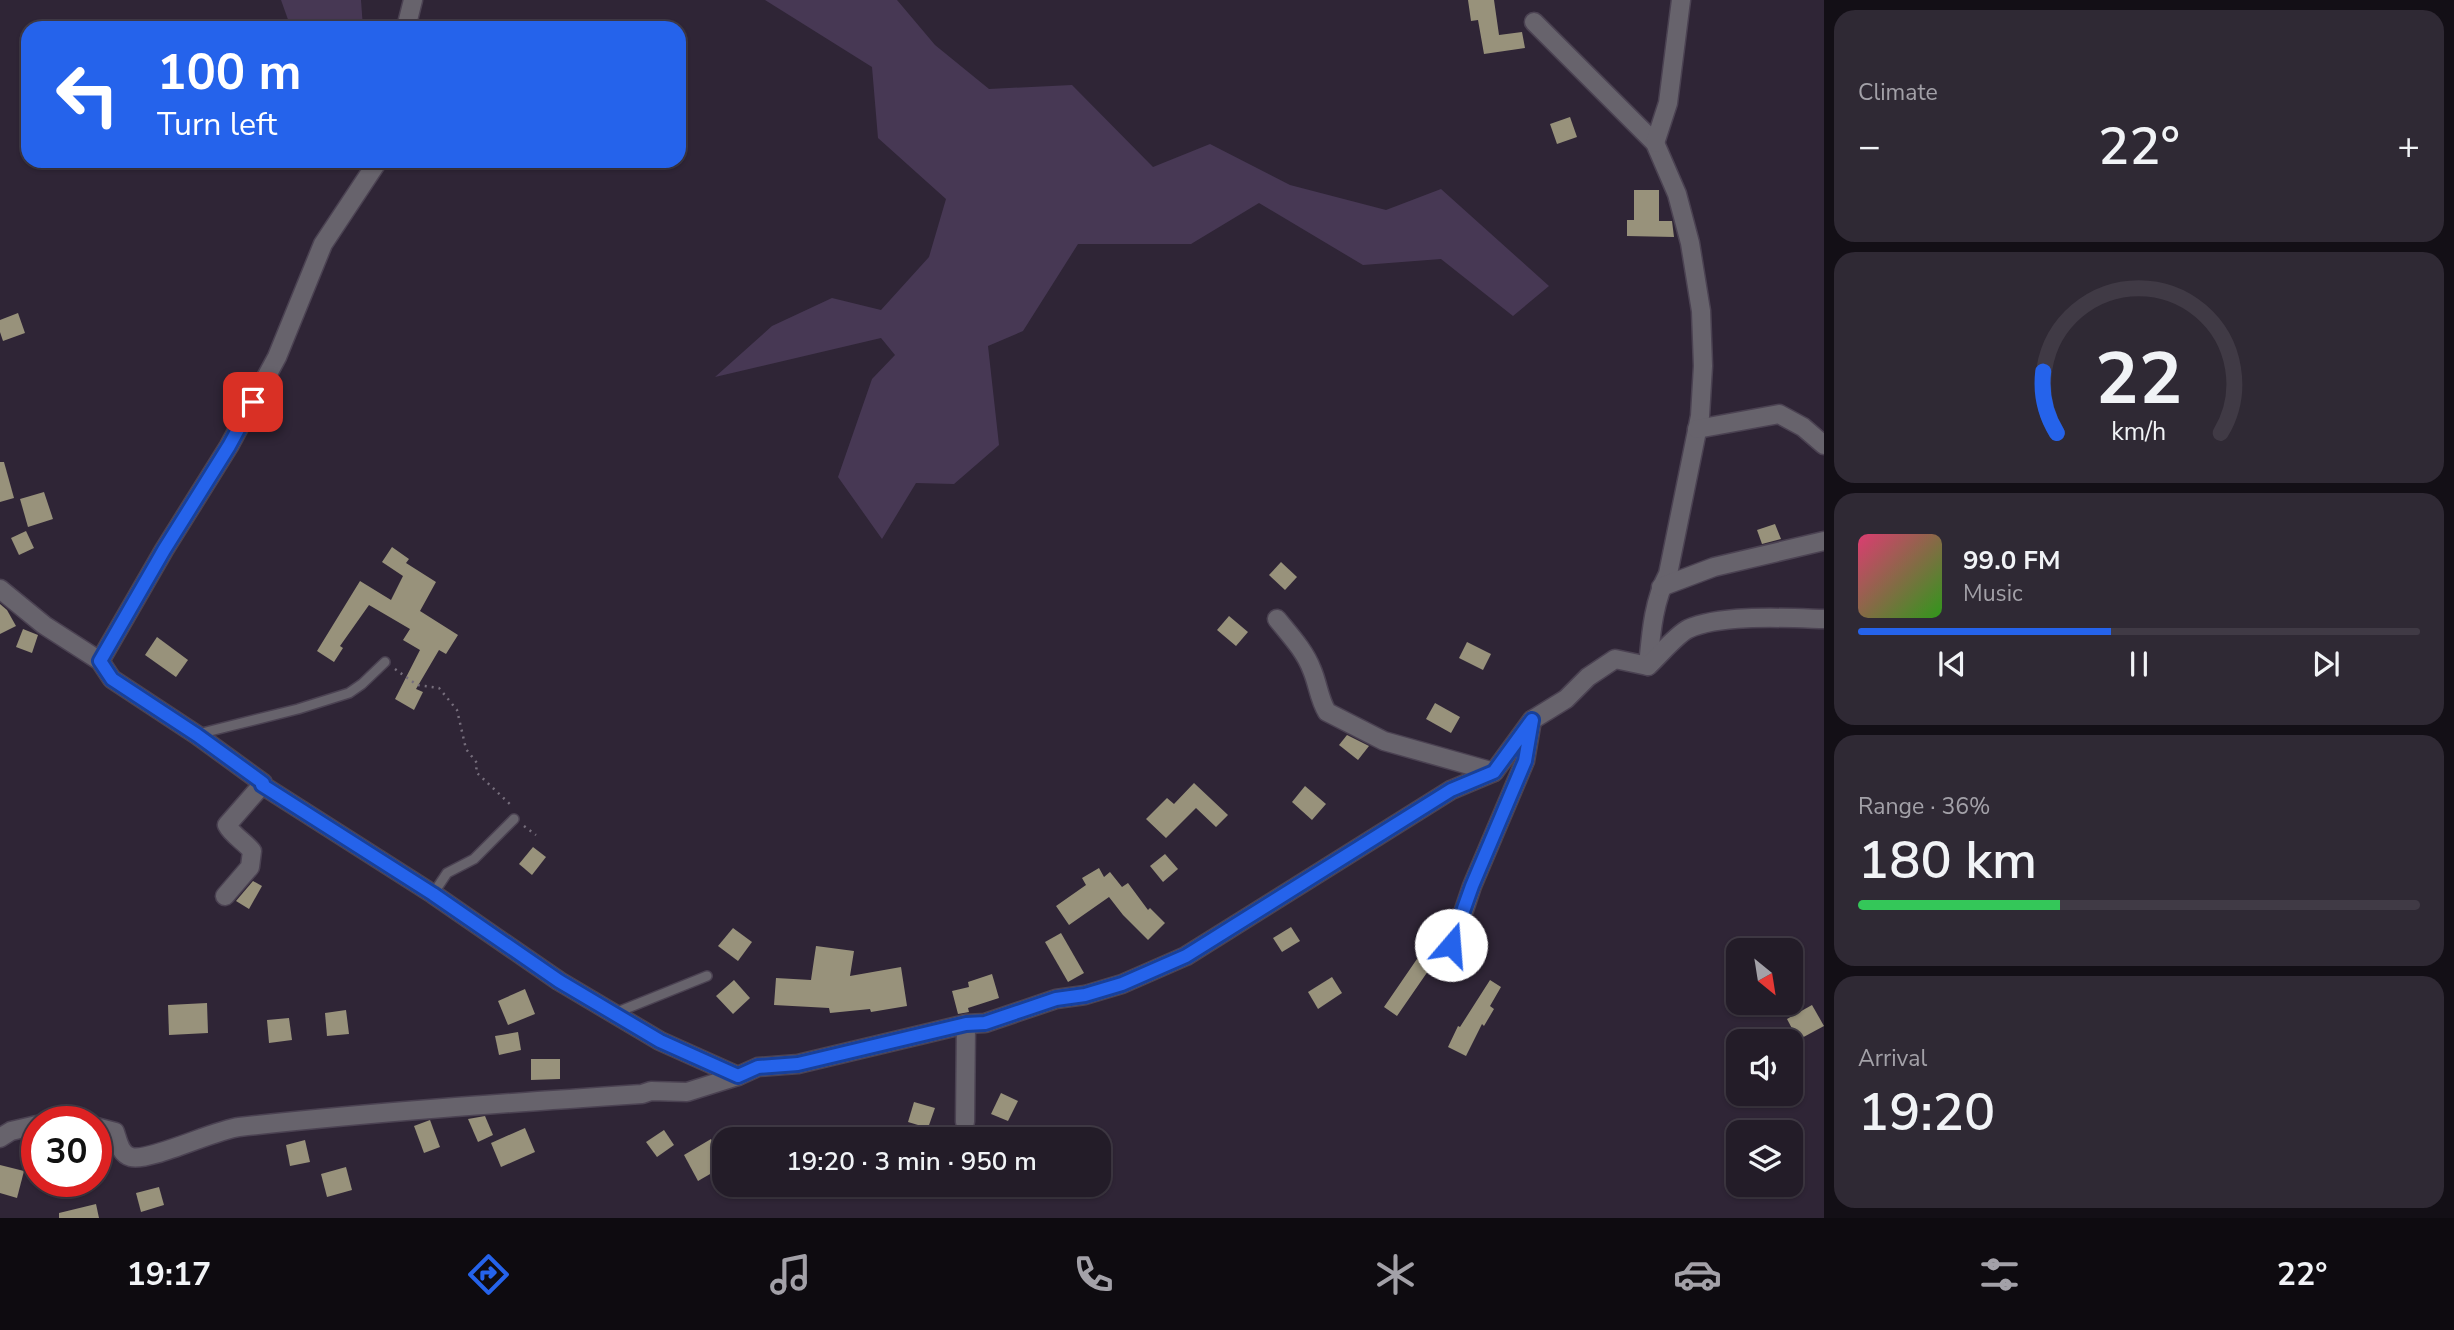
<!DOCTYPE html>
<meta charset="utf-8">
<style>
body{margin:0;font-family:"Nunito Sans",sans-serif;background:#2f2934;color:#f1f3f6;height:100vh;display:flex;flex-direction:column;font-size:26px;white-space:nowrap}
*{box-sizing:border-box;margin:0}
p{font-size:23px;color:#a3a1a8}
.icon{flex:none;width:38px;height:38px;fill:none;stroke:currentColor;stroke-width:2;stroke-linecap:round;stroke-linejoin:round}
.map{position:relative;flex:1;overflow:hidden}
.details{display:flex;flex-direction:column;gap:10px;padding:10px;background:#130f16;width:630px}
.details>*{flex:none}
.hud{position:absolute;left:21px;top:21px;width:665px;height:147px;border-radius:21px;box-shadow:0 2px 5px #0004,0 0 0 2px #403a45;background:#2563eb;color:#fff;overflow:hidden}
.needle{width:46px;rotate:150deg}
.fabs{position:absolute;left:1726px;top:938px;display:grid;gap:14px}
.fabs a{display:grid;place-items:center;width:77px;height:77px;border-radius:14px;background:#231c28;box-shadow:0 2px 5px #0004,0 0 0 2px #403a45;font-size:35px}
.speed{position:absolute;left:21px;top:1106px;display:flex;gap:14px;font-size:35px;font-weight:700;text-align:center}
.speed>*{display:grid;place-content:center;width:91px;height:91px;border-radius:50%;background:#231c28;box-shadow:0 2px 5px #0004,0 0 0 2px #403a45;line-height:1}
.speed .limit{border:10px solid #d22;background:#fff;color:#111}
.pin{position:absolute;display:grid;place-items:center;width:60px;height:60px;color:#fff;margin:-30px;border-radius:14px;box-shadow:0 4px 10px #0006}
.me{position:absolute;width:77px;margin:-38px;rotate:18deg;stroke-linejoin:round;filter:drop-shadow(0 0 5px #0008)}
.turn{display:flex;align-items:center;gap:24px;height:147px;padding:0 21px;font-size:32px}
.turn .icon{width:91px;height:91px;stroke-width:2.5}
.turn b{display:block;font-size:49px;line-height:60px}
.big{font-size:52px;font-weight:600;line-height:1.1}
.details .tile{flex:1;display:flex;flex-direction:column;justify-content:center;gap:10px;min-width:0;padding:0 24px;border-radius:21px;background:#2f2934}
.details .dial{align-items:center;gap:0}
.dial svg{height:182px;overflow:visible;fill:none;stroke:#403a45;stroke-width:7;stroke-linecap:round;text-anchor:middle}
.dial text{fill:#f1f3f6;stroke:none}
.song{display:flex;align-items:center;gap:21px}
.cover{width:84px;height:84px;border-radius:10px;background:linear-gradient(135deg,hsl(340 70% 55%),hsl(110 70% 35%))}
.played{height:7px;border-radius:4px;background:linear-gradient(90deg,#2563eb 45%,#403a45 45%)}
.keys{display:flex;justify-content:space-around;direction:ltr}
.heat{display:flex;justify-content:space-between;align-items:center;font-size:38px;direction:ltr}
.charge{height:10px;border-radius:5px;background:linear-gradient(90deg,#34c759 36%,#403a45 0)}
.trip{position:absolute;left:712px;top:1127px;width:399px;height:70px;border-radius:21px;background:#231c28;box-shadow:0 2px 5px #0004,0 0 0 2px #403a45;font-weight:600;line-height:70px;text-align:center}
.tab-bar{display:flex;height:112px;justify-content:space-around;align-items:center;background:#0e0b10;color:#a3a1a8}
.tab-bar .icon{width:49px;height:49px}
.tab-bar .active{color:#2563eb}
.tab-bar b{font-size:32px;color:#f1f3f6}
main{display:flex;flex:1;min-height:0}
.map>svg:first-child{display:block}
.green{fill:#473854}
.building{fill:#98927b}
.lines{fill:none;stroke-linecap:round;stroke-linejoin:round}
.service-casing{stroke:#4b4252;stroke-width:12}
.minor-casing{stroke:#4b4252;stroke-width:21}
.tertiary-casing{stroke:#4b4252;stroke-width:21}
.path{stroke:#766e7c;stroke-width:2.5;stroke-dasharray:2 5;stroke-linecap:butt}
.service{stroke:#67636c;stroke-width:9}
.minor{stroke:#67636c;stroke-width:18}
.tertiary{stroke:#67636c;stroke-width:18}
.route-casing{stroke:#184099;stroke-width:18}
.route{stroke:#2563eb;stroke-width:12}
</style>
<main>
<div class="map">
<svg width="1824" height="1218" viewBox="0 0 1824 1218">
<rect width="100%" height="100%" fill="#2f2536"/>
<g class="green">
<path d="M 281,0 L 361,0 L 363,28 L 291,28 Z"/>
<path d="M 765,0 L 897,0 L 935,45 L 989,89 L 1072,85 L 1153,167 L 1210,144 L 1290,185 L 1386,210 L 1441,189 L 1549,286 L 1513,316 L 1441,259 L 1363,265 L 1259,203 L 1191,244 L 1078,244 L 1023,331 L 988,346 L 999,445 L 954,484 L 916,483 L 882,539 L 838,477 L 872,379 L 895,355 L 881,338 L 715,377 L 772,326 L 832,298 L 881,310 L 929,257 L 946,199 L 878,138 L 872,67 Z"/>
</g>
<g class="building">
<path d="M 1468,0 L 1494,0 L 1499,35 L 1522,32 L 1525,48 L 1484,54 L 1478,20 L 1471,21 Z"/>
<path d="M 1570,117 L 1577,137 L 1557,144 L 1550,124 Z"/>
<path d="M 1634,190 L 1659,190 L 1659,221 L 1672,221 L 1674,237 L 1627,236 L 1627,220 L 1634,220 Z"/>
<path d="M 18,313 L 25,333 L 3,341 L 0,332 L 0,320 Z"/>
<path d="M 0,462 L 4,462 L 14,498 L 0,502 Z"/>
<path d="M 44,492 L 53,519 L 28,527 L 20,499 Z"/>
<path d="M 1775,524 L 1781,539 L 1762,544 L 1757,530 Z"/>
<path d="M 26,531 L 34,548 L 19,555 L 11,538 Z"/>
<path d="M 392,547 L 409,559 L 406,563 L 436,582 L 420,611 L 458,635 L 446,654 L 439,650 L 416,689 L 423,692 L 414,710 L 395,699 L 420,650 L 403,640 L 410,629 L 369,605 L 340,646 L 343,648 L 334,662 L 317,651 L 360,581 L 391,600 L 403,576 L 382,562 Z"/>
<path d="M 1281,562 L 1297,577 L 1285,590 L 1269,575 Z"/>
<path d="M 0,604 L 7,610 L 16,626 L 0,634 Z"/>
<path d="M 1229,616 L 1248,632 L 1236,646 L 1217,630 Z"/>
<path d="M 23,629 L 38,635 L 32,653 L 16,647 Z"/>
<path d="M 157,637 L 188,660 L 176,677 L 145,655 Z"/>
<path d="M 1467,642 L 1491,654 L 1483,670 L 1459,658 Z"/>
<path d="M 1435,703 L 1460,717 L 1451,733 L 1426,719 Z"/>
<path d="M 1347,735 L 1369,746 L 1358,760 L 1339,745 Z"/>
<path d="M 1194,783 L 1228,815 L 1216,827 L 1196,808 L 1166,838 L 1146,819 L 1167,798 L 1174,804 Z"/>
<path d="M 1305,786 L 1326,804 L 1312,820 L 1292,802 Z"/>
<path d="M 533,847 L 546,857 L 532,875 L 519,864 Z"/>
<path d="M 1165,854 L 1178,869 L 1163,882 L 1150,866 Z"/>
<path d="M 1099,868 L 1104,877 L 1110,872 L 1122,887 L 1128,883 L 1148,910 L 1150,908 L 1165,923 L 1148,940 L 1123,915 L 1109,897 L 1069,925 L 1056,906 L 1086,885 L 1082,878 Z"/>
<path d="M 253,881 L 262,886 L 249,909 L 236,901 Z"/>
<path d="M 1291,927 L 1300,941 L 1282,952 L 1273,938 Z"/>
<path d="M 733,928 L 752,942 L 738,961 L 718,946 Z"/>
<path d="M 1061,933 L 1084,973 L 1068,982 L 1045,942 Z"/>
<path d="M 1430,937 L 1441,943 L 1435,961 L 1397,1016 L 1384,1007 L 1419,956 Z"/>
<path d="M 816,946 L 854,951 L 850,976 L 901,967 L 907,1006 L 871,1012 L 870,1009 L 830,1013 L 829,1008 L 774,1005 L 776,978 L 811,980 Z"/>
<path d="M 992,974 L 999,998 L 968,1008 L 969,1012 L 958,1014 L 952,991 L 969,987 L 968,982 Z"/>
<path d="M 1332,977 L 1342,993 L 1318,1009 L 1308,992 Z"/>
<path d="M 734,980 L 750,998 L 733,1014 L 716,996 Z"/>
<path d="M 1490,980 L 1501,987 L 1490,1006 L 1494,1009 L 1484,1026 L 1482,1024 L 1466,1056 L 1448,1047 L 1458,1026 L 1460,1027 Z"/>
<path d="M 525,989 L 535,1014 L 508,1025 L 498,1001 Z"/>
<path d="M 207,1003 L 208,1033 L 169,1035 L 168,1005 Z"/>
<path d="M 1812,1005 L 1824,1026 L 1798,1040 L 1787,1019 Z"/>
<path d="M 346,1010 L 349,1034 L 327,1036 L 325,1013 Z"/>
<path d="M 289,1018 L 292,1040 L 269,1043 L 267,1020 Z"/>
<path d="M 518,1032 L 521,1050 L 499,1055 L 495,1036 Z"/>
<path d="M 531,1059 L 560,1059 L 560,1079 L 531,1080 Z"/>
<path d="M 1001,1093 L 1018,1101 L 1008,1121 L 991,1114 Z"/>
<path d="M 914,1102 L 935,1108 L 928,1128 L 908,1122 Z"/>
<path d="M 485,1116 L 493,1135 L 478,1142 L 468,1119 Z"/>
<path d="M 430,1120 L 440,1147 L 424,1153 L 414,1126 Z"/>
<path d="M 996,1125 L 1031,1138 L 1031,1139 L 991,1139 Z"/>
<path d="M 525,1128 L 535,1152 L 501,1167 L 491,1143 Z"/>
<path d="M 664,1130 L 674,1145 L 657,1157 L 646,1142 Z"/>
<path d="M 711,1139 L 724,1166 L 698,1181 L 684,1155 Z"/>
<path d="M 305,1140 L 310,1162 L 290,1166 L 286,1145 Z"/>
<path d="M 0,1165 L 24,1171 L 17,1198 L 0,1193 Z"/>
<path d="M 346,1167 L 352,1190 L 327,1197 L 321,1174 Z"/>
<path d="M 159,1187 L 164,1205 L 141,1212 L 136,1193 Z"/>
<path d="M 96,1204 L 99,1218 L 59,1218 L 59,1213 Z"/>
</g>
<g class="lines">
<defs>
<g id="service">
<path d="M 198,734 L 298,709 L 349,693 L 362,684 L 385,662"/>
<path d="M 433,894 L 447,873 L 474,859 L 514,819"/>
<path d="M 615,1013 L 707,976"/>
</g>
<g id="minor">
<path d="M 1534,22 L 1655,143 L 1677,194 L 1690,243 L 1701,311 L 1703,366 L 1700,416 L 1668,574 C 1653,602 1651,635 1648,666"/>
<path d="M 406,28 L 413,0"/>
<path d="M 1655,143 L 1668,103 L 1681,0"/>
<path d="M 1697,429 L 1779,414 L 1803,427 L 1824,445"/>
<path d="M 1661,587 L 1714,567 L 1824,541"/>
<path d="M 1277,619 C 1290,635 1305,651 1312,670 C 1318,684 1319,699 1327,712 L 1384,741 L 1494,772"/>
<path d="M 100,661 L 164,550 L 229,446 L 277,357 L 323,244 L 378,161"/>
<path d="M 225,896 L 250,867 L 252,851 C 245,842 232,835 227,825 L 262,785"/>
<path d="M 1445,967 L 1472,886 L 1525,761 L 1532,720"/>
<path d="M 50,1122 L 57,1122"/>
<path d="M 965,1122 L 966,1024"/>
<path d="M 96,1127 L 115,1132 C 118,1141 120,1154 131,1157 C 149,1162 214,1130 239,1127 C 373,1112 507,1103 642,1094 L 651,1091 L 687,1092 L 738,1076"/>
<path d="M 0,1138 L 11,1131 L 37,1125"/>
</g>
<path id="tertiary" d="M 0,589 L 44,625 L 100,661 L 112,679 L 197,735 L 263,783 L 262,785 L 433,894 L 559,981 L 660,1041 L 738,1076 L 758,1067 L 798,1064 L 966,1024 L 985,1023 L 1056,999 L 1085,995 L 1122,984 L 1186,956 L 1451,790 L 1494,772 L 1532,720 L 1566,699 L 1588,677 L 1615,659 L 1648,666 C 1659,656 1676,635 1688,629 C 1720,614 1788,618 1824,619"/>
</defs>
<use href="#service" class="service-casing"/>
<use href="#minor" class="minor-casing"/>
<use href="#tertiary" class="tertiary-casing"/>
<g class="path">
<path d="M 395,669 L 417,685 L 439,688 L 457,710 L 466,749 L 477,763 L 476,772 L 513,807"/>
<path d="M 524,826 L 536,835"/>
</g>
<use href="#service" class="service"/>
<use href="#minor" class="minor"/>
<use href="#tertiary" class="tertiary"/>
</g>
<g class="lines">
<defs>
<path id="route" d="M 253,402 L 229,446 L 164,550 L 100,661 L 112,679 L 197,735 L 263,783 L 262,785 L 433,894 L 559,981 L 660,1041 L 738,1076 L 758,1067 L 798,1064 L 966,1024 L 985,1023 L 1056,999 L 1085,995 L 1122,984 L 1186,956 L 1451,790 L 1494,772 L 1532,720 L 1525,761 L 1472,886 L 1451,945"/>
</defs>
<use href="#route" class="route-casing"/>
<use href="#route" class="route"/>
</g>
</svg>
<div class="fabs">
<a><svg class="needle" viewBox="-14 -14 28 28"><path d="M0-13l5 13h-10z" fill="#e53935"/><path d="M0 13l5-13h-10z" fill="#a3a1a8"/></svg></a>
<a><svg class="icon" aria-label="sound" viewBox="0 0 24 24"><path d="M4 9h4l5-4v14l-5-4H4zM17 9q2 3 0 6"/></svg></a>
<a><svg class="icon" aria-label="layers" viewBox="0 0 24 24"><path d="M12 4l9 5-9 5-9-5zM3 14l9 5 9-5"/></svg></a>
</div>
<div class="speed"><div class="limit">30</div></div>
<div class="pin" style="left:253px;top:402px;background:#d93025"><svg class="icon" aria-label="arrive" viewBox="0 0 24 24"><path d="M6 21V4h12l-3 4 3 4H6"/></svg></div>
<svg class="me" style="left:1451px;top:945px" viewBox="-20 -20 40 40"><circle r="19" fill="#fff"/><path d="M0-13L10 11 0 6-10 11z" fill="#2563eb"/></svg>
<div class="trip">19:20 · 3 min · 950 m</div>
<div class="hud">
<div class="turn"><svg class="icon" aria-label="left" viewBox="0 0 24 24"><path d="M17 20v-9H6M10 6l-5 5 5 5"/></svg><div><b>100 m</b>Turn left</div></div>
</div>
</div>
<section class="details">
<div class="tile"><p>Climate</p>
<div class="heat"><a>−</a><b class="big">22°</b><a>+</a></div>
</div>
<div class="tile dial"><svg viewBox="0 0 100 80">
<path d="M14 69A42 42 0 1 1 86 69"/>
<path d="M14 69A42 42 0 0 1 8 42" stroke="#2563eb"/>
<text x="50" y="56" font-size="32" font-weight="700">22</text>
<text x="50" y="72" font-size="11">km/h</text>
</svg></div>
<div class="tile">
<div class="song"><i class="cover"></i><div><b>99.0 FM</b><p>Music</p></div></div>
<div class="played"></div>
<div class="keys"><svg class="icon" aria-label="previous" viewBox="0 0 24 24"><path d="M18 5L8 12l10 7zM5 5v14"/></svg><svg class="icon" aria-label="pause" viewBox="0 0 24 24"><path d="M8 5v14M16 5v14"/></svg><svg class="icon" aria-label="next" viewBox="0 0 24 24"><path d="M6 5l10 7-10 7zM19 5v14"/></svg></div>
</div>
<div class="tile"><p>Range · 36%</p><b class="big">180 km</b><div class="charge"></div></div>
<div class="tile"><p>Arrival</p><b class="big">19:20</b></div>
</section>
</main>
<nav class="tab-bar">
<b>19:17</b>
<svg class="icon active" aria-label="directions" viewBox="0 0 24 24"><path d="M12 3l9 9-9 9-9-9zM9 14v-3h6M13 9l2 2-2 2"/></svg>
<svg class="icon" aria-label="music" viewBox="0 0 24 24"><path d="M9 18V5l10-2v13"/><circle cx="6" cy="18" r="3"/><circle cx="16" cy="16" r="3"/></svg>
<svg class="icon" aria-label="phone" viewBox="0 0 24 24"><path d="M5 4h4l2 5-3 2q2 4 5 5l2-3 5 2v4C11 20 4 13 5 4z"/></svg>
<svg class="icon" aria-label="climate" viewBox="0 0 24 24"><path d="M12 3v18M4 7l16 10M4 17L20 7"/></svg>
<svg class="icon" aria-label="car" viewBox="0 0 24 24"><path d="M5 17H2v-5l4-1 3-4h7l3 4 3 1v5h-3M9 17h6M6 11h13"/><circle cx="7" cy="17" r="2"/><circle cx="17" cy="17" r="2"/></svg>
<svg class="icon" aria-label="filters" viewBox="0 0 24 24"><path d="M4 7h16M4 17h16"/><circle cx="9" cy="7" r="2"/><circle cx="15" cy="17" r="2"/></svg>
<b>22°</b>
</nav>
